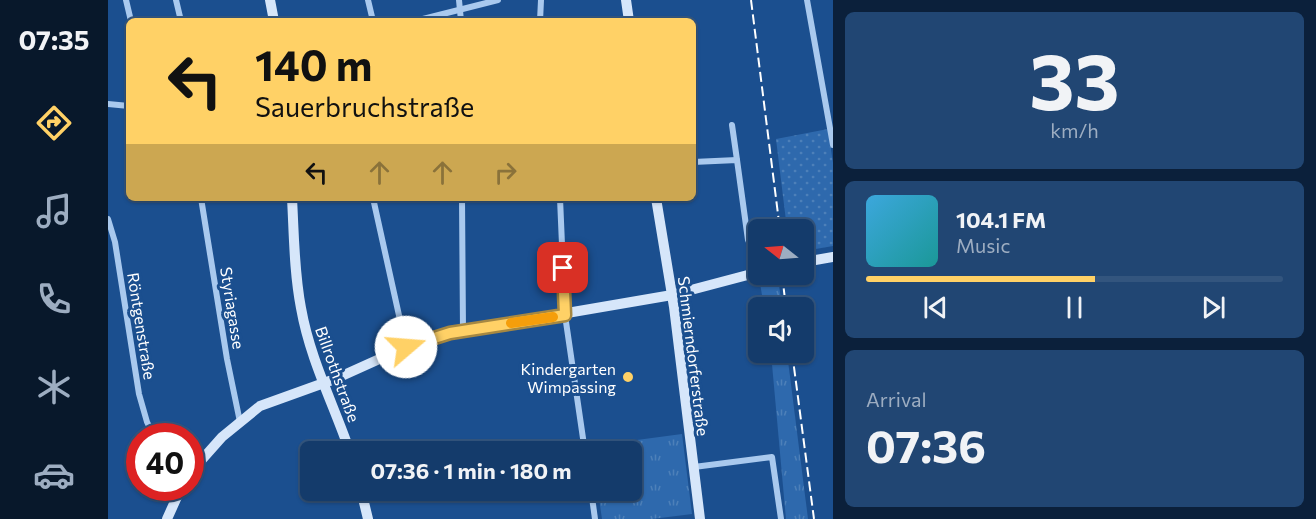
<!DOCTYPE html>
<meta charset="utf-8">
<style>
body{margin:0;font-family:Commissioner,sans-serif;background:#214673;color:#f1f3f6;height:100vh;display:flex;flex-direction:column;font-size:22px;white-space:nowrap}
*{box-sizing:border-box;margin:0}
p{font-size:20px;color:#9dadc1}
.icon{flex:none;width:33px;height:33px;fill:none;stroke:currentColor;stroke-width:2;stroke-linecap:round;stroke-linejoin:round}
.map{position:relative;flex:1;overflow:hidden}
.details{display:flex;flex-direction:column;gap:12px;padding:12px;background:#0b203b;width:483px}
.details>*{flex:none}
.top-card{position:absolute;left:18px;top:18px;width:570px;height:183px;border-radius:9px;box-shadow:0 2px 4px #0004,0 0 0 2px #33557e;background:#ffd166;color:#111;overflow:hidden}
.needle{width:39px;rotate:287deg}
.buttons{position:absolute;left:640px;top:219px;display:grid;gap:12px}
.buttons a{display:grid;place-items:center;width:66px;height:66px;border-radius:9px;background:#143b6b;box-shadow:0 2px 4px #0004,0 0 0 2px #33557e;font-size:30px}
.speed{position:absolute;left:18px;top:423px;display:flex;gap:12px;font-size:30px;font-weight:700;text-align:center}
.speed>*{display:grid;place-content:center;width:78px;height:78px;border-radius:50%;background:#143b6b;box-shadow:0 2px 4px #0004,0 0 0 2px #33557e;line-height:1}
.speed .limit{border:9px solid #d22;background:#fff;color:#111}
.pin{position:absolute;display:grid;place-items:center;width:51px;height:51px;color:#fff;margin:-26px;border-radius:12px;box-shadow:0 3px 9px #0006}
.me{position:absolute;width:66px;margin:-33px;rotate:72deg;stroke-linejoin:round;filter:drop-shadow(0 0 4px #0008)}
.turn{display:flex;align-items:center;gap:21px;height:126px;padding:0 30px;font-size:27px}
.turn .icon{width:78px;height:78px;stroke-width:2.5}
.turn b{display:block;font-size:42px;line-height:51px}
.lanes{display:flex;align-items:center;height:57px;padding:0 30px;background:#0003;justify-content:center;gap:30px;direction:ltr}
.lanes .off{opacity:.35}
.big{font-size:45px;font-weight:700;line-height:1.1}
.details .tile{flex:1;display:flex;flex-direction:column;justify-content:center;gap:9px;min-width:0;padding:0 21px;border-radius:9px;background:#214673}
.details .dial{align-items:center;gap:0}
.dial b{font-size:78px;line-height:1}
.song{display:flex;align-items:center;gap:18px}
.cover{width:72px;height:72px;border-radius:9px;background:linear-gradient(135deg,hsl(200 70% 55%),hsl(180 70% 35%))}
.played{height:6px;border-radius:3px;background:linear-gradient(90deg,#ffd166 55%,#33557e 55%)}
.keys{display:flex;justify-content:space-around;direction:ltr}
.trip{position:absolute;left:192px;top:441px;width:342px;height:60px;border-radius:9px;background:#143b6b;box-shadow:0 2px 4px #0004,0 0 0 2px #33557e;font-weight:700;line-height:60px;text-align:center}
main{display:flex;flex:1;min-height:0}
.menu{display:flex;flex-direction:column;width:108px;justify-content:space-around;align-items:center;background:#08182b;color:#9dadc1}
.menu .icon{width:42px;height:42px}
.menu .selected{color:#ffd166}
.menu b{font-size:27px;color:#f1f3f6}
.map>svg:first-child{display:block}
.grass{fill:url(#grass-tufts)}
.garden{fill:url(#garden-dots)}
.lines{fill:none;stroke-linecap:round;stroke-linejoin:round}
.street{stroke:#a9c9ee;stroke-width:6}
.secondary{stroke:#d6e6fa;stroke-width:10}
.rail{stroke:#fff;stroke-width:2;stroke-dasharray:10 4.5;stroke-linecap:butt}
.route-casing{stroke:#a68842;stroke-width:15}
.route{stroke:#ffd166;stroke-width:10}
.slow{stroke:#f59e0b;stroke-width:10}
.poi-dot{fill:#ffd166;stroke:#1b4f8f;stroke-width:2}
.labels{text-anchor:middle;dominant-baseline:central;stroke-width:6;stroke-linejoin:round;paint-order:stroke}
.street-label{font-size:16px;fill:#fff;stroke:#1b4f8f}
.poi-label{font-size:16px;fill:#fff;stroke:#1b4f8f;text-anchor:end}
</style>
<main>
<nav class="menu">
<b>07:35</b>
<svg class="icon selected" aria-label="directions" viewBox="0 0 24 24"><path d="M12 3l9 9-9 9-9-9zM9 14v-3h6M13 9l2 2-2 2"/></svg>
<svg class="icon" aria-label="music" viewBox="0 0 24 24"><path d="M9 18V5l10-2v13"/><circle cx="6" cy="18" r="3"/><circle cx="16" cy="16" r="3"/></svg>
<svg class="icon" aria-label="phone" viewBox="0 0 24 24"><path d="M5 4h4l2 5-3 2q2 4 5 5l2-3 5 2v4C11 20 4 13 5 4z"/></svg>
<svg class="icon" aria-label="climate" viewBox="0 0 24 24"><path d="M12 3v18M4 7l16 10M4 17L20 7"/></svg>
<svg class="icon" aria-label="car" viewBox="0 0 24 24"><path d="M5 17H2v-5l4-1 3-4h7l3 4 3 1v5h-3M9 17h6M6 11h13"/><circle cx="7" cy="17" r="2"/><circle cx="17" cy="17" r="2"/></svg>
</nav>
<div class="map">
<svg width="725" height="519" viewBox="0 0 725 519">
<defs>
<pattern id="grass-tufts" width="24" height="20" patternUnits="userSpaceOnUse" patternTransform="scale(1.5)"><rect width="24" height="20" fill="#2e69ad"/><path d="M3 7l-1-3M5 7V3M7 7l1-3M15 17l-1-3M17 17v-4M19 17l1-3" fill="none" stroke="#4d80b9"/></pattern>
<pattern id="garden-dots" width="8" height="8" patternUnits="userSpaceOnUse" patternTransform="scale(1.5)"><rect width="8" height="8" fill="#2e69ad"/><path d="M2 2h.1M6 6h.1" fill="none" stroke="#4d80b9" stroke-width="1.8" stroke-linecap="round"/></pattern>
</defs>
<rect width="100%" height="100%" fill="#1b4f8f"/>
<g class="grass">
<path d="M 670,278 L 674,307 L 656,307 L 652,283 Z"/>
<path d="M 663,353 L 679,353 L 700,519 L 678,519 Z"/>
<path d="M 574,434 L 584,514 L 544,519 L 494,519 L 490,491 L 524,490 L 524,452 L 485,451 L 484,446 Z"/>
</g>
<path class="garden" d="M 720,129 L 725,163 L 725,246 L 696,251 L 696,230 L 679,229 L 668,139 Z"/>
<g class="lines">
<g class="street">
<path d="M 18,0 L 23,21"/>
<path d="M 68,0 L 73,21"/>
<path d="M 260,0 L 265,21"/>
<path d="M 351,0 L 353,21"/>
<path d="M 699,0 L 725,145"/>
<path d="M 307,21 L 390,0"/>
<path d="M 432,21 L 433,0"/>
<path d="M 0,104 L 21,106"/>
<path d="M 624,125 L 629,160"/>
<path d="M 585,162 L 629,160 L 640,240"/>
<path d="M 93,198 L 119,359 L 132,422"/>
<path d="M 265,198 L 298,347"/>
<path d="M 354,198 L 355,331"/>
<path d="M 452,198 L 457,315 L 477,452"/>
<path d="M 0,219 L 7,242 L 31,394 L 39,422 L 46,436"/>
<path d="M 586,467 L 664,457 L 673,519"/>
<path d="M 483,490 L 487,519"/>
</g>
<g class="secondary">
<path d="M 162,0 L 166,21"/>
<path d="M 518,0 L 521,21"/>
<path d="M 184,198 C 186,234 186,272 193,308 C 202,359 225,403 242,452"/>
<path d="M 548,198 L 566,307 L 592,519"/>
<path d="M 696,262 L 725,257"/>
<path d="M 82,473 L 114,437 L 152,406 L 227,379 L 298,347 L 342,333 L 564,295 L 651,272"/>
<path d="M 253,490 L 260,519"/>
<path d="M 59,519 L 73,488"/>
</g>
<g class="rail">
<path d="M 643,0 L 672,230"/>
<path d="M 674,274 L 678,308"/>
<path d="M 684,352 L 706,519"/>
</g>
</g>
<g class="lines">
<defs>
<path id="route" d="M 298,347 L 342,333 L 457,315 L 455,268"/>
</defs>
<use href="#route" class="route-casing"/>
<use href="#route" class="route"/>
<path class="slow" d="M 403,323 L 445,317"/>
</g>
<circle class="poi-dot" cx="520" cy="377" r="6"/>
<g class="labels">
<g class="street-label">
<text transform="translate(125 308) rotate(81)">Styriagasse</text>
<text transform="translate(34 326) rotate(81)">Röntgenstraße</text>
<text transform="translate(586 356) rotate(83)">Schmierndorferstraße</text>
<text transform="translate(230 374) rotate(70)">Billrothstraße</text>
</g>
<g class="poi-label">
<text x="508" y="368">Kindergarten<tspan x="508" dy="18">Wimpassing</tspan></text>
</g>
</g>
</svg>
<div class="buttons">
<a><svg class="needle" viewBox="-14 -14 28 28"><path d="M0-13l5 13h-10z" fill="#e53935"/><path d="M0 13l5-13h-10z" fill="#9dadc1"/></svg></a>
<a><svg class="icon" aria-label="sound" viewBox="0 0 24 24"><path d="M4 9h4l5-4v14l-5-4H4zM17 9q2 3 0 6"/></svg></a>
</div>
<div class="speed"><div class="limit">40</div></div>
<div class="pin" style="left:455px;top:268px;background:#d93025"><svg class="icon" aria-label="arrive" viewBox="0 0 24 24"><path d="M6 21V4h12l-3 4 3 4H6"/></svg></div>
<svg class="me" style="left:298px;top:347px" viewBox="-20 -20 40 40"><circle r="19" fill="#fff"/><path d="M0-13L10 11 0 6-10 11z" fill="#ffd166"/></svg>
<div class="trip">07:36 · 1 min · 180 m</div>
<div class="top-card">
<div class="turn"><svg class="icon" aria-label="left" viewBox="0 0 24 24"><path d="M17 20v-9H6M10 6l-5 5 5 5"/></svg><div><b>140 m</b>Sauerbruchstraße</div></div>
<div class="lanes"><svg class="icon" aria-label="left" viewBox="0 0 24 24"><path d="M17 20v-9H6M10 6l-5 5 5 5"/></svg><svg class="icon off" aria-label="ahead" viewBox="0 0 24 24"><path d="M12 20V5M6 11l6-6 6 6"/></svg><svg class="icon off" aria-label="ahead" viewBox="0 0 24 24"><path d="M12 20V5M6 11l6-6 6 6"/></svg><svg class="icon off" aria-label="right" viewBox="0 0 24 24"><path d="M7 20v-9h11M14 6l5 5-5 5"/></svg></div>
</div>
</div>
<section class="details">
<div class="tile dial"><b>33</b><p>km/h</p></div>
<div class="tile">
<div class="song"><i class="cover"></i><div><b>104.1 FM</b><p>Music</p></div></div>
<div class="played"></div>
<div class="keys"><svg class="icon" aria-label="previous" viewBox="0 0 24 24"><path d="M18 5L8 12l10 7zM5 5v14"/></svg><svg class="icon" aria-label="pause" viewBox="0 0 24 24"><path d="M8 5v14M16 5v14"/></svg><svg class="icon" aria-label="next" viewBox="0 0 24 24"><path d="M6 5l10 7-10 7zM19 5v14"/></svg></div>
</div>
<div class="tile"><p>Arrival</p><b class="big">07:36</b></div>
</section>
</main>
